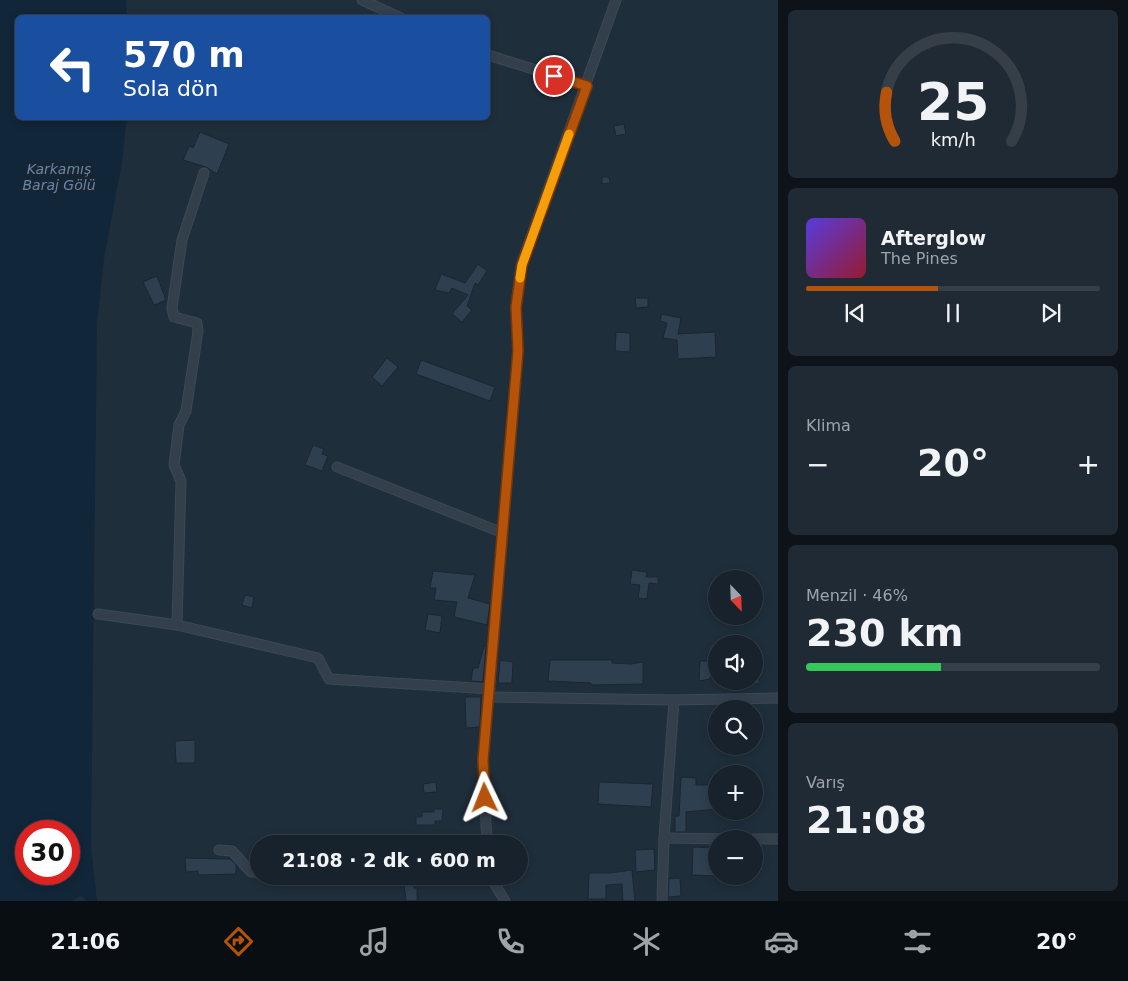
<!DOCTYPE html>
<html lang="tr">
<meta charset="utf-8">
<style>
body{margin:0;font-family:"DejaVu Sans",sans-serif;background:#202a34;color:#f1f3f6;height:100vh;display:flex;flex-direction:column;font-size:19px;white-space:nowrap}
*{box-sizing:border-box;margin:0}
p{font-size:16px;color:#9ea4a9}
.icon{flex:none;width:28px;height:28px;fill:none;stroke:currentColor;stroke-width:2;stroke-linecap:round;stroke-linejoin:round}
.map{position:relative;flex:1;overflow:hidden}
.details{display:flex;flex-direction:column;gap:10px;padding:10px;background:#0d1318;width:350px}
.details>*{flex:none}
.hud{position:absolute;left:15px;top:15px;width:475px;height:105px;border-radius:8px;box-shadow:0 2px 8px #0003,0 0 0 1px #363f48;background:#1a4fa0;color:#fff;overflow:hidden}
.needle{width:32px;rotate:157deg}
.tools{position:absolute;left:708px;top:570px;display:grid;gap:10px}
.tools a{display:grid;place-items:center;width:55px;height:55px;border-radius:50%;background:#17222c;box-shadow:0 2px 8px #0003,0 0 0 1px #363f48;font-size:25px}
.speed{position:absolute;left:15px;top:820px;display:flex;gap:10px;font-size:25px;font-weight:700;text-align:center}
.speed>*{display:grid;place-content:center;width:65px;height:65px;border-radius:50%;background:#17222c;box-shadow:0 2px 8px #0003,0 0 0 1px #363f48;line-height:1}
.speed .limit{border:8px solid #d22;background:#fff;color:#111}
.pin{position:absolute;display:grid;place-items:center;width:42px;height:42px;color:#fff;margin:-21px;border:2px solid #fff;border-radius:50%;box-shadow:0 1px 5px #0007}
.me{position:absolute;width:55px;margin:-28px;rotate:358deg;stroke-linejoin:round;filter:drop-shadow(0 0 4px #0008)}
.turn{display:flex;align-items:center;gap:18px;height:105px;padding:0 25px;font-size:22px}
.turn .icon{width:65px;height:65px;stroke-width:2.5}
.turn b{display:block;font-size:35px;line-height:42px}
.big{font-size:38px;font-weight:700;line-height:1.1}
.details .tile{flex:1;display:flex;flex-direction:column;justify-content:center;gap:8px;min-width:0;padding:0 18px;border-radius:8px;background:#202a34}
.details .dial{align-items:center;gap:0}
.dial svg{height:130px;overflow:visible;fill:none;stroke:#363f48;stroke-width:7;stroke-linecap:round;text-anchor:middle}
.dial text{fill:#f1f3f6;stroke:none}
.song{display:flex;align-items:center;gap:15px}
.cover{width:60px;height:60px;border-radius:8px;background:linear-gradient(135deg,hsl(250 70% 55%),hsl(350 70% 35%))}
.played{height:5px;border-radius:2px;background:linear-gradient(90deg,#b45309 45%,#363f48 45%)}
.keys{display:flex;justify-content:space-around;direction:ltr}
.heat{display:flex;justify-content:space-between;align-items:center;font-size:28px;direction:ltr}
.charge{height:8px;border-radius:4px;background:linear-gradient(90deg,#34c759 46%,#363f48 0)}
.trip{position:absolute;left:250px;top:835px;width:278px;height:50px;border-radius:25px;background:#17222c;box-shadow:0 2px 8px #0003,0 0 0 1px #363f48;font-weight:700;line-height:50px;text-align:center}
.tabs{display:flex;height:80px;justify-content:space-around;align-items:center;background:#090e12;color:#9ea4a9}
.tabs .icon{width:35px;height:35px}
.tabs .selected{color:#b45309}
.tabs b{font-size:22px;color:#f1f3f6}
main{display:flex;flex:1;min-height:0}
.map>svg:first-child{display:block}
.water{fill:#122639;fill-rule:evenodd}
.building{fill:#2e3f50;stroke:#1b2632}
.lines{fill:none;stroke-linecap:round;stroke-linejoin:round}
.minor-casing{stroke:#3d4855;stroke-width:11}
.minor{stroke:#333f4b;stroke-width:9}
.route-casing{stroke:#753606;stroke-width:12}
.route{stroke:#b45309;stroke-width:9}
.slow{stroke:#f59e0b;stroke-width:9}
.labels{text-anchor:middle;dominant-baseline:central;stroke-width:5;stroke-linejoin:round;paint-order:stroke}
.water-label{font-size:14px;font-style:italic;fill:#6388aa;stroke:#192430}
</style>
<main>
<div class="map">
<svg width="778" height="901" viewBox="0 0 778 901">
<rect width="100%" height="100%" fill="#1f2e3b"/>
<path class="water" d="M 0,0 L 126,0 L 127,17 L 18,18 L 18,118 L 127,118 L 122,162 L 104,259 L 97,323 L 91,845 L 97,901 L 87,901 L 81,896 L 71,901 L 0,901 ZM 26,831 L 69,831 L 69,874 L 26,874 Z"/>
<g class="building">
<path d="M 624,124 L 626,134 L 616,136 L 614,126 Z"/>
<path d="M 200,132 L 229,144 L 217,174 L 206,167 L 183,160 L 189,146 L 193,148 Z"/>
<path d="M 602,177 L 609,177 L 610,183 L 602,184 Z"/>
<path d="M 478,264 L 487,271 L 478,285 L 475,283 L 467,306 L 472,310 L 462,322 L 452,314 L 468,295 L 452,288 L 449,293 L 435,290 L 441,274 L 465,283 Z"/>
<path d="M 157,276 L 166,300 L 154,305 L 143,282 Z"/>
<path d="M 635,298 L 648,298 L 648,307 L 636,308 Z"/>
<path d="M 662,314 L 681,318 L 678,334 L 715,332 L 716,357 L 678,359 L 677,340 L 663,338 L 667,323 L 660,321 Z"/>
<path d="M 616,332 L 630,333 L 630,352 L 615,351 Z"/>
<path d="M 387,358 L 398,367 L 382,386 L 372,377 Z"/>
<path d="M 421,360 L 495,387 L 490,401 L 416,374 Z"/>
<path d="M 313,445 L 324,449 L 322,454 L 328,456 L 322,471 L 305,465 Z"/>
<path d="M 632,570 L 647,572 L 646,577 L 658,577 L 658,584 L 649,583 L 647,599 L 638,598 L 640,585 L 630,584 Z"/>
<path d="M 433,571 L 475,575 L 468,598 L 490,604 L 487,625 L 454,617 L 457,602 L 434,600 L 436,588 L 430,588 Z"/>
<path d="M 245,595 L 254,597 L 252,608 L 242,605 Z"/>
<path d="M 428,614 L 442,616 L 440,633 L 425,630 Z"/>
<path d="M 484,646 L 486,646 L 483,682 L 471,681 L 473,668 L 478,668 Z"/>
<path d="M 500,660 L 513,662 L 512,683 L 498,683 Z"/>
<path d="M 550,660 L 612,660 L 612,663 L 631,664 L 643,662 L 643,684 L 591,685 L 591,683 L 548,681 Z"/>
<path d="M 700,661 L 713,661 L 710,679 L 699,681 Z"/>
<path d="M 754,662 L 760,662 L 759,684 L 754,684 Z"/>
<path d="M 465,697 L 481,697 L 480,727 L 466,728 Z"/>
<path d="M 195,740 L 195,763 L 176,763 L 175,741 Z"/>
<path d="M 681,777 L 696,778 L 696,785 L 716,785 L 716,809 L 686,812 L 686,832 L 675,832 L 675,816 L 679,816 Z"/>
<path d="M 436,782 L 437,792 L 424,793 L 423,784 Z"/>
<path d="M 599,782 L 653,784 L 651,807 L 598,804 Z"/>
<path d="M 434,809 L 443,809 L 442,821 L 435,821 L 435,825 L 416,825 L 416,817 L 422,817 L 422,812 L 434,812 Z"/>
<path d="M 693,847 L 716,848 L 716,876 L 692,875 Z"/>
<path d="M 654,849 L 655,870 L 636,872 L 635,850 Z"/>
<path d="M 185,858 L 230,859 L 236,864 L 236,874 L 198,875 L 198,871 L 186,872 Z"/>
<path d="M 632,870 L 635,901 L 623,901 L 622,884 L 606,885 L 606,899 L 588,899 L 589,873 L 610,873 Z"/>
<path d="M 403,876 L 414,876 L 414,888 L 417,888 L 417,901 L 406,901 Z"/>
<path d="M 680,878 L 681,896 L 668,897 L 669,879 Z"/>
</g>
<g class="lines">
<defs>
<g id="minor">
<path d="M 362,0 L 401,18"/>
<path d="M 488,55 L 587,86"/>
<path d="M 337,467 L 503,533"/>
<path d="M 98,614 L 177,625 L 318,658 L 329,679 L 490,689"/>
<path d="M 177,625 L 181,481 L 174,465 L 179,425 L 186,411 L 198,331 L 197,323 L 174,317 L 172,308 L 182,240 L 204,173"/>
<path d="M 489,697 L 674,700 L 778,698"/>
<path d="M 664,838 L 730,839"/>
<path d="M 754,839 L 778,839"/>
<path d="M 487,844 L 483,761 L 518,351 L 516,307 L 521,265 L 616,0"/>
<path d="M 219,850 L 232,851 L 251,872 L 259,872"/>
<path d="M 490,876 L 505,901"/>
<path d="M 662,901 L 664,838 L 674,700"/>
</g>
</defs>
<use href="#minor" class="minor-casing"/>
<use href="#minor" class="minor"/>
</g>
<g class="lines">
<defs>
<path id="route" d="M 485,798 L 483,760 L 518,351 L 516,307 L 522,265 L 587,86 L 554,76"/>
</defs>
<use href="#route" class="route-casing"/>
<use href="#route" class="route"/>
<path class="slow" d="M 520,278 L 522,265 L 569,134"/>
</g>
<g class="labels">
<g class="water-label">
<text x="59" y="169">Karkamış<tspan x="59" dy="16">Baraj Gölü</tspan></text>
</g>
</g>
</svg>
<div class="tools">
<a><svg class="needle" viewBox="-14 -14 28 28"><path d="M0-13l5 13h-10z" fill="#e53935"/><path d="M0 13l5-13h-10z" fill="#9ea4a9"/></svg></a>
<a><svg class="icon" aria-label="sound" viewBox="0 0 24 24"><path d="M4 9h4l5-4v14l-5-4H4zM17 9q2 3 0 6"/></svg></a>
<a><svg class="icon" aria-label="search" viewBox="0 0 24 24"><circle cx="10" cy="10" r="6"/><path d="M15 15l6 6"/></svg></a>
<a>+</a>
<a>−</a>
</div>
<div class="speed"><div class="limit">30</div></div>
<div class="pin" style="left:554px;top:76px;background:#d93025"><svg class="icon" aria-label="arrive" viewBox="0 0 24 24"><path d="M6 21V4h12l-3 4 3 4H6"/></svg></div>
<svg class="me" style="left:485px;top:798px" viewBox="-20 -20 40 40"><path d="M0-17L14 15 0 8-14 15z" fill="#b45309" stroke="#fff" stroke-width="4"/></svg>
<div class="trip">21:08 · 2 dk · 600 m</div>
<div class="hud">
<div class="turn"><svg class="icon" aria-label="left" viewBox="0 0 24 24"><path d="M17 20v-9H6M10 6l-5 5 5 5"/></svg><div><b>570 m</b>Sola dön</div></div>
</div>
</div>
<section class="details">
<div class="tile dial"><svg viewBox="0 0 100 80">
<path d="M14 69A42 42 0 1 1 86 69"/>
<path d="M14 69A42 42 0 0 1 9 39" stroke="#b45309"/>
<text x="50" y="56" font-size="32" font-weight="700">25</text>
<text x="50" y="72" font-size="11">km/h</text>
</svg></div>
<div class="tile">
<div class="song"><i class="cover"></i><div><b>Afterglow</b><p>The Pines</p></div></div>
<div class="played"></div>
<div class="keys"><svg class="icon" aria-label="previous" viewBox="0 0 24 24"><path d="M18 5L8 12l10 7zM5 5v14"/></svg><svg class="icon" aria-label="pause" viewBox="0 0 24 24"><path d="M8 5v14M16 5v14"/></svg><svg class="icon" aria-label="next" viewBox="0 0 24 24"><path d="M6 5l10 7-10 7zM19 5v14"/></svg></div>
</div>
<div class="tile"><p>Klima</p>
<div class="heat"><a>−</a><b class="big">20°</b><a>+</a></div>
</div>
<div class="tile"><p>Menzil · 46%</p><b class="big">230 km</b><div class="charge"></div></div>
<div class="tile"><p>Varış</p><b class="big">21:08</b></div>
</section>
</main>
<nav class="tabs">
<b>21:06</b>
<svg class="icon selected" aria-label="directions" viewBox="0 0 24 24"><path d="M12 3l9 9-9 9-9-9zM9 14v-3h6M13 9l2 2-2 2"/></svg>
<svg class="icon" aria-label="music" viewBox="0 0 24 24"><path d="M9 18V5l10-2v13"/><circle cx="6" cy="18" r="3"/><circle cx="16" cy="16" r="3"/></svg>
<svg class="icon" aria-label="phone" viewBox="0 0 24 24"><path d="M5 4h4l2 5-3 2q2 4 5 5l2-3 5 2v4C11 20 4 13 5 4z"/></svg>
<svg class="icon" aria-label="climate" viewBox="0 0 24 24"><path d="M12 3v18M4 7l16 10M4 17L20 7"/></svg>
<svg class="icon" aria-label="car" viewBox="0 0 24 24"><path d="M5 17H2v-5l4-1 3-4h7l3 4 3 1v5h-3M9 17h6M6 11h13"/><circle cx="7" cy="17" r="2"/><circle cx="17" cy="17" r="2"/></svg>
<svg class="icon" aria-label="filters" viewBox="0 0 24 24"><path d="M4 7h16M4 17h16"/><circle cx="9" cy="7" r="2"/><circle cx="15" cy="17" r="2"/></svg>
<b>20°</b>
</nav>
